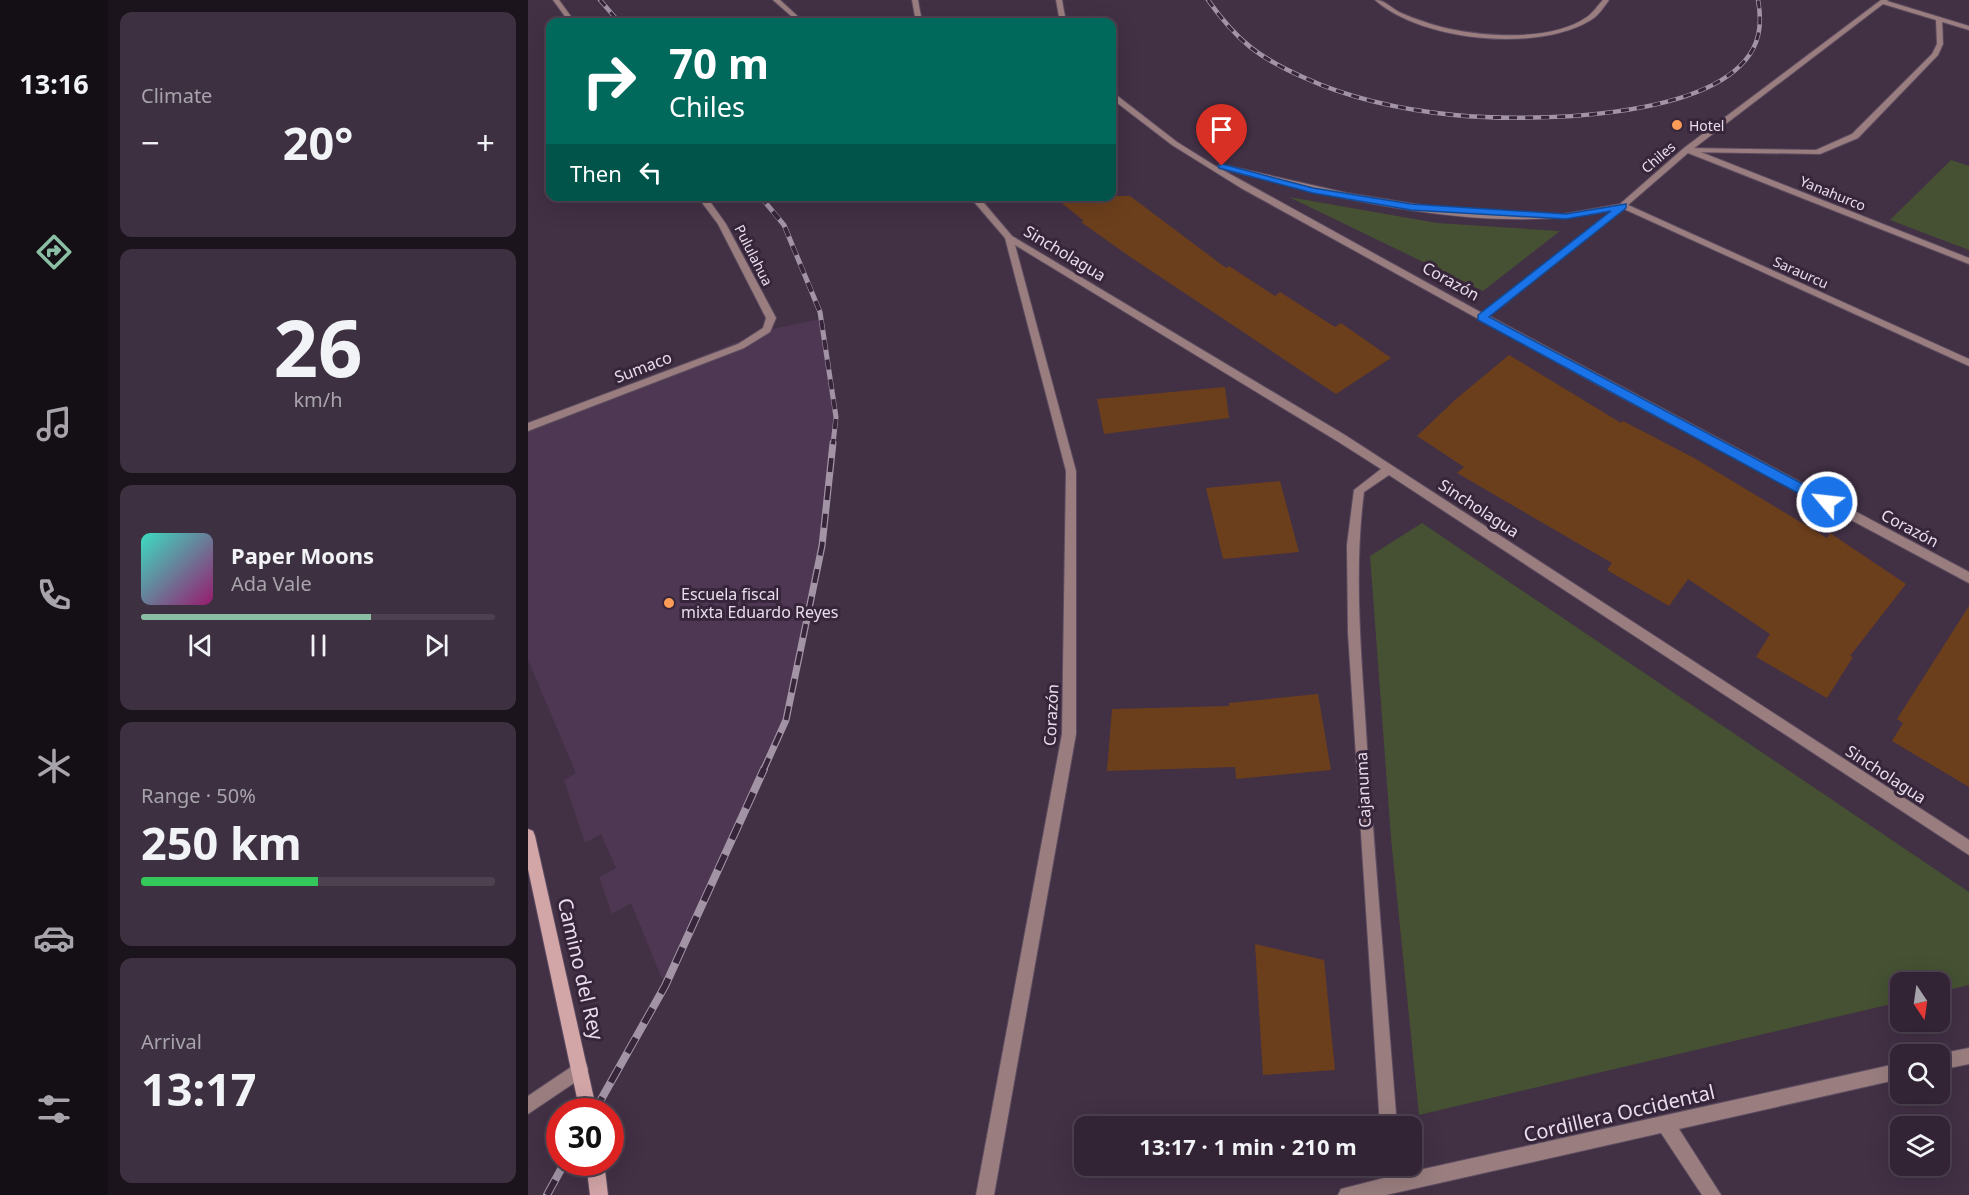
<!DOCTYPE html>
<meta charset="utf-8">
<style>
body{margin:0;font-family:"Noto Sans",sans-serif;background:#3d3040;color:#f1f3f6;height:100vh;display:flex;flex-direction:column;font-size:22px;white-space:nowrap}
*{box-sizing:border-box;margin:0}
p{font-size:20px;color:#a8a4ac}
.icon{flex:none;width:33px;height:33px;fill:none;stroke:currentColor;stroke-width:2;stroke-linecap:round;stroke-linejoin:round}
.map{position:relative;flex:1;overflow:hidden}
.panel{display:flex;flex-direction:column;gap:12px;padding:12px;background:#1c141d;width:420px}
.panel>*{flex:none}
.hud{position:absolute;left:18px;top:18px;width:570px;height:183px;border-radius:12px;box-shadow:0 6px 24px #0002,0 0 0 2px #4d414f;background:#00695c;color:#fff;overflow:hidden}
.needle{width:39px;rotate:167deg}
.tools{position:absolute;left:1362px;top:972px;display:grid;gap:12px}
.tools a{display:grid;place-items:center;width:60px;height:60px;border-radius:12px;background:#322434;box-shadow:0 6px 24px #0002,0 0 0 2px #4d414f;font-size:30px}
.speed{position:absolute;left:18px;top:1098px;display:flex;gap:12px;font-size:30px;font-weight:700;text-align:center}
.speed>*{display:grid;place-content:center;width:78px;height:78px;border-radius:50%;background:#322434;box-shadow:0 6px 24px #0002,0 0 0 2px #4d414f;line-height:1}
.speed .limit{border:9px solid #d22;background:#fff;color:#111}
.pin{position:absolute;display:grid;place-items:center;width:51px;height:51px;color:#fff;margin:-62px -26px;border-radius:50% 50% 50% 0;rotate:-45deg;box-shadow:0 0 6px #0007}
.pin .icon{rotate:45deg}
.me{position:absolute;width:66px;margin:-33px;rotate:298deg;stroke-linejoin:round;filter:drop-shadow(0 0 4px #0008)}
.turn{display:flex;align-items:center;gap:21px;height:126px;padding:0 24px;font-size:27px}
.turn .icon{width:78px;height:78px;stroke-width:2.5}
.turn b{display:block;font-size:42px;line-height:51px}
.then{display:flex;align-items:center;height:57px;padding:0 24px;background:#0003;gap:12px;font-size:22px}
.big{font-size:45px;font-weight:700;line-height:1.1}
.panel .card{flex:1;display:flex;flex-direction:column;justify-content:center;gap:9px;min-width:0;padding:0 21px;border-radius:12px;background:#3d3040}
.panel .dial{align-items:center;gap:0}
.dial b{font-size:78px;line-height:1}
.song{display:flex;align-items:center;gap:18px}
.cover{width:72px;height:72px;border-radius:9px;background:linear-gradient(135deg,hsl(170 70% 55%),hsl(320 70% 35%))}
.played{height:6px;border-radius:3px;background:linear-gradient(90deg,#8abfa5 65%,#4d414f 65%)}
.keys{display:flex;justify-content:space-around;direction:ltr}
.heat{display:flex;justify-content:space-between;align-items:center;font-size:33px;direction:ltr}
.charge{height:9px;border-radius:4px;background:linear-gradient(90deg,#34c759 50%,#4d414f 0)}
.trip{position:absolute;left:546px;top:1116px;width:348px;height:60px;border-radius:12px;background:#322434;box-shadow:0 6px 24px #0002,0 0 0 2px #4d414f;font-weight:700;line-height:60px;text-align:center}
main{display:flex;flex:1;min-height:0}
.menu{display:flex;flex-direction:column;width:108px;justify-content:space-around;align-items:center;background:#140e15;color:#a8a4ac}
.menu .icon{width:42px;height:42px}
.menu .active{color:#8abfa5}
.menu b{font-size:27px;color:#f1f3f6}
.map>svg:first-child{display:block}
.built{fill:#4e3752}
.green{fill:#455132}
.building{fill:#6c3f1c}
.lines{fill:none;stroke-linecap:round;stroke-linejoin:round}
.lane-casing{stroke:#5d4c60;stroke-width:2}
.street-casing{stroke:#5d4c60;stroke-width:2}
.secondary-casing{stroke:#5d4c60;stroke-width:2}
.lane{fill:#9a7e7f;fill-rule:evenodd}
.street{fill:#9a7e7f;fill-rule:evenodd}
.secondary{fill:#d2a5a7;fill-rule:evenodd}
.rail-far3-casing{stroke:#a294a5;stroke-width:4.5}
.rail-far2-casing{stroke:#a294a5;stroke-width:5}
.rail-far1-casing{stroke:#a294a5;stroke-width:7}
.rail-casing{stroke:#a294a5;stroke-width:8}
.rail-far3{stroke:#37263b;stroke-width:3;stroke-dasharray:8;stroke-linecap:butt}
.rail-far2{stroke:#37263b;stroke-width:4;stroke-dasharray:10;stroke-linecap:butt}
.rail-far1{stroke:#37263b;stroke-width:4.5;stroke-dasharray:14;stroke-linecap:butt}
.rail{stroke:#37263b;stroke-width:6;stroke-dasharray:17;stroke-linecap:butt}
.route{fill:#1a73e8;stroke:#114b97;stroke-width:1.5}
.poi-dot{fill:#fd9c56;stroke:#37263b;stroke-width:2}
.labels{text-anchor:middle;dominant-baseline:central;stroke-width:6;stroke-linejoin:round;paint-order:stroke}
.far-poi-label{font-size:14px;fill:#e9ddeb;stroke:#37263b;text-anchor:start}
.far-street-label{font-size:14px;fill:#e9ddeb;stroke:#37263b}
.street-label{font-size:16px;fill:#e9ddeb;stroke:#37263b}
.poi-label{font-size:16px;fill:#e9ddeb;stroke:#37263b;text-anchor:start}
.near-street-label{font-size:20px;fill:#e9ddeb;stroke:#37263b}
</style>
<main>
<nav class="menu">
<b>13:16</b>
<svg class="icon active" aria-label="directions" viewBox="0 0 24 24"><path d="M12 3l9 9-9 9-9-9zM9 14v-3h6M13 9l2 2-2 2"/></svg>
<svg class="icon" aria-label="music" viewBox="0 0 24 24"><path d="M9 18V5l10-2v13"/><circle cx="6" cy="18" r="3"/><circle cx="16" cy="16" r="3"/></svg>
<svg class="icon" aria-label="phone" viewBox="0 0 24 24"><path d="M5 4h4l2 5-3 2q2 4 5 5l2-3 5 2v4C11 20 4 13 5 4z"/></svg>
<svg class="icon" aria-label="climate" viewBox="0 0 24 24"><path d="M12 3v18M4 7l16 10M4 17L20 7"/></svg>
<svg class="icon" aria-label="car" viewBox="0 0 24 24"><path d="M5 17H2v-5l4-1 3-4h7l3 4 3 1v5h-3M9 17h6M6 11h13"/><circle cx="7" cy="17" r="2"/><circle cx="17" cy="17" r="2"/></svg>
<svg class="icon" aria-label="filters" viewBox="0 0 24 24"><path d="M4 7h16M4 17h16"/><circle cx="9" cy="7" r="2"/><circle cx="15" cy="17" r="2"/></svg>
</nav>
<section class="panel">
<div class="card"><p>Climate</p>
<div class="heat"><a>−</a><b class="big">20°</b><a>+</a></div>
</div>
<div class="card dial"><b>26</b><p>km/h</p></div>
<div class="card">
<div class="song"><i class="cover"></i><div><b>Paper Moons</b><p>Ada Vale</p></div></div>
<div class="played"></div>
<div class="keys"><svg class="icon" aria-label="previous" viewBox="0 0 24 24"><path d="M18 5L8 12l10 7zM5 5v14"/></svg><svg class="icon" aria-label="pause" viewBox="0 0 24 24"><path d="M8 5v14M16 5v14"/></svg><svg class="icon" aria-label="next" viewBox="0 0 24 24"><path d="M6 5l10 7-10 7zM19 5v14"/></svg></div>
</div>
<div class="card"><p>Range · 50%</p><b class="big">250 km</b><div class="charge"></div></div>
<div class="card"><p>Arrival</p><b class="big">13:17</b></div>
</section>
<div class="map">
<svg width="1441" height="1195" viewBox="0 0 1441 1195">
<rect width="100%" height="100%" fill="#423045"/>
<path class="built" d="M 293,319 L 308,417 L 294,546 L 258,720 L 137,986 L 103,903 L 84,914 L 71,877 L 88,868 L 73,834 L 57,843 L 36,780 L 48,773 L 0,660 L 0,425 L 239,330 Z"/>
<g class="green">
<path d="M 1423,160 L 1441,166 L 1441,250 L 1362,220 Z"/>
<path d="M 761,197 L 909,223 L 1032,231 L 955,291 Z"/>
<path d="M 894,523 L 1441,892 L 1441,985 L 1412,992 L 1412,982 L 1372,982 L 1372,1002 L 891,1115 L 863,838 L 842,556 Z"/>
</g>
<g class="building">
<path d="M 525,196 L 602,196 L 698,268 L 701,266 L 747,296 L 752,292 L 807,327 L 813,323 L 863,358 L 808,394 L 598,254 L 553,222 L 556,221 Z"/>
<path d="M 981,355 L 1093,423 L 1095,421 L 1166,458 L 1299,538 L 1302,533 L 1378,584 L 1322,656 L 1325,657 L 1299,698 L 1228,657 L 1242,634 L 1160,579 L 1141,606 L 1079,570 L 1084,563 L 929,473 L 936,467 L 889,436 L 928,399 Z"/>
<path d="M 697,387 L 701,418 L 576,434 L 569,399 Z"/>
<path d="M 752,481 L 771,552 L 695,559 L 678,488 Z"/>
<path d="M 1441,606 L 1441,787 L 1364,741 L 1375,723 L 1369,719 Z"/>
<path d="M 790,694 L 803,770 L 708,779 L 707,767 L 579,771 L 584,709 L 701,706 L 701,703 Z"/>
<path d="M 727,944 L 796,960 L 807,1070 L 735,1075 Z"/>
</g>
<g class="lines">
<defs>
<path id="lane" d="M 1411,17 L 1414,19 L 1415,44 L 1410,55 L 1330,138 L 1292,154 L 1159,152 L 1155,150 L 1159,148 L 1288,150 L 1324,134 L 1404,54 L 1409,44 L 1408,19 Z"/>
<g id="street">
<path d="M 25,0 L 31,0 L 47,22 L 41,22 Z"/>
<path d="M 245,0 L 252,0 L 276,22 L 270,22 Z"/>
<path d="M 384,0 L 390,0 L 394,22 L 388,22 Z"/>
<path d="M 528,0 L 534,0 L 538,22 L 532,22 Z"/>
<path d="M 847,0 C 857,0 862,7 871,12 C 879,16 888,19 897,22 C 938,37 1021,44 1059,17 C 1065,13 1070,5 1075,0 L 1081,0 C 1076,7 1070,16 1063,20 C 1010,53 893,41 847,0 Z"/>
<path d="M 1353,0 L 1360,0 L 1359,1 L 1441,26 L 1441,30 L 1355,4 L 1165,149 L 1441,258 L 1441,264 L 1160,153 L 1100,205 L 1441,359 L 1441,366 L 1096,209 L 961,316 L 1441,572 L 1441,583 L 1072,386 L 713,188 L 644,145 L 584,99 L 584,94 L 587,94 L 649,142 L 689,167 L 692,164 L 819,193 L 905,207 L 992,214 L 1036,214 L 1092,204 L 1156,148 ZM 691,168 C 812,199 960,237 1085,210 L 954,313 Z"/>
<path d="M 169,196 L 178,196 L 198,224 L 248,318 L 242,332 L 216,348 L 0,431 L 0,423 L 210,344 L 235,328 L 238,318 L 190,224 Z"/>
<path d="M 441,196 L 450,196 L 484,236 L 817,435 L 1441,840 L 1441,855 L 861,475 L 836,492 C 825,576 834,661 839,746 C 848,873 859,999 869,1126 L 852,1126 L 820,633 L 819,545 L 826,490 L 853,469 L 809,441 L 487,245 L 548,471 L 548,734 L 466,1195 L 448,1195 L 534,734 L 538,471 L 477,238 Z"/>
<path d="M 1441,1048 L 1441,1064 L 1412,1070 L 1410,1054 Z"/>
<path d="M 52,1061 L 58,1063 L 60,1069 L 58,1075 L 0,1114 L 0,1096 Z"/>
<path d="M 1372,1063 L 1372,1079 L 1151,1129 L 1193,1195 L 1174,1195 L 1133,1133 L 858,1195 L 810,1195 L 813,1189 L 856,1178 L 854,1166 L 872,1166 L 873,1174 Z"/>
</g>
<g id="secondary">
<path d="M 0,829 L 5,831 L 7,836 L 69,1112 L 52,1112 L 0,869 Z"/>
<path d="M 58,1162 L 76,1162 L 80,1195 L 62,1195 Z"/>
</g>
</defs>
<use href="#lane" class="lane-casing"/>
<use href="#street" class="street-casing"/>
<use href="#secondary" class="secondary-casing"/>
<use href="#lane" class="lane"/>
<use href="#street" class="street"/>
<use href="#secondary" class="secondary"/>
<defs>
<g id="rail-far3">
<path d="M 72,0 L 91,22"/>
<path d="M 680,0 C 709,41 731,58 777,78 C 823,99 876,110 926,115 C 997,122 1186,121 1225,49 C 1233,34 1233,16 1230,0"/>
</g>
<path id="rail-far2" d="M 232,196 L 256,225 L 292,312 L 308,417 L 305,444"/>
<path id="rail-far1" d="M 235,771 L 258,720 L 294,546 L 305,443"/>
<g id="rail">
<path d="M 66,1112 L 137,986 L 236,769"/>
<path d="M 19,1195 L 37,1162"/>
</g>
</defs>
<use href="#rail-far3" class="rail-far3-casing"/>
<use href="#rail-far2" class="rail-far2-casing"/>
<use href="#rail-far1" class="rail-far1-casing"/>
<use href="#rail" class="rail-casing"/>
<use href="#rail-far3" class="rail-far3"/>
<use href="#rail-far2" class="rail-far2"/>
<use href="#rail-far1" class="rail-far1"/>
<use href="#rail" class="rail"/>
</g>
<path class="route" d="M 694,164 L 785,188 L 883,204 L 1038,214 L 1098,204 L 1098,208 L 961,317 L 1303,499 L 1303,506 L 1294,506 L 950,320 L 950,315 L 1083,211 L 1038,219 L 883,210 L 785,193 L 691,168 L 690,166 Z"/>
<g class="poi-dot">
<circle cx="1149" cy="125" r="6"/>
<circle cx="141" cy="603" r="6"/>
</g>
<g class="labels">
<g class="far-poi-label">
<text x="1161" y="125">Hotel</text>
</g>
<g class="far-street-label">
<text transform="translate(1130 157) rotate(-41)">Chiles</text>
<text transform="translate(1305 193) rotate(22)">Yanahurco</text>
<text transform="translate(226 255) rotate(63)">Pululahua</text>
<text transform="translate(1273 272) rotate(24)">Saraurcu</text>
</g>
<g class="street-label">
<text transform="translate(537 253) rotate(31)">Sincholagua</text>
<text transform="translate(923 281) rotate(29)">Corazón</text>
<text transform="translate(115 367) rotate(-21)">Sumaco</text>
<text transform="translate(951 508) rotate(33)">Sincholagua</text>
<text transform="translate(1382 528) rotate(28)">Corazón</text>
<text transform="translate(523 715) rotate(-87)">Corazón</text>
<text transform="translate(1358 774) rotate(33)">Sincholagua</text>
<text transform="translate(835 790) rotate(-93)">Cajanuma</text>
</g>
<g class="poi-label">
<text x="153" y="594">Escuela fiscal<tspan x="153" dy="18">mixta Eduardo Reyes</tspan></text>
</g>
<g class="near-street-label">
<text transform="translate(53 969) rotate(77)">Camino del Rey</text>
<text transform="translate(1091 1113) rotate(-13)">Cordillera Occidental</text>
</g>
</g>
</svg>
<div class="tools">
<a><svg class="needle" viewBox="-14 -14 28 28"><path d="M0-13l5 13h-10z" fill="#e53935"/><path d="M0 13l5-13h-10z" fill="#a8a4ac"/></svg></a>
<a><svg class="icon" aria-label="search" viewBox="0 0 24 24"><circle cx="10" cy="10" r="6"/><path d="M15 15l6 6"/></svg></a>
<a><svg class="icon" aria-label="layers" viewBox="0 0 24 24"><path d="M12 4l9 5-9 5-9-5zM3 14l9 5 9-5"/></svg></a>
</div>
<div class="speed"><div class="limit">30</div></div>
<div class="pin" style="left:694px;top:166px;background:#d93025"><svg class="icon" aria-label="arrive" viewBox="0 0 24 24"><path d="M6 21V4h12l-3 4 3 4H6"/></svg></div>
<svg class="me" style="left:1299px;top:502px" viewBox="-20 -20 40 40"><circle r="17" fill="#1a73e8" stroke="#fff" stroke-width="3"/><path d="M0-11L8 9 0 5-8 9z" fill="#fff"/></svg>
<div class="trip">13:17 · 1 min · 210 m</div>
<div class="hud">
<div class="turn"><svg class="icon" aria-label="right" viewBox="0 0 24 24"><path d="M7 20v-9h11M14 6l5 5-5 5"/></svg><div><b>70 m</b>Chiles</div></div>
<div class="then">Then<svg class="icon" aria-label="left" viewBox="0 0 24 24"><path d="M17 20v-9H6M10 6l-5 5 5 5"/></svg></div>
</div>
</div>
</main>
